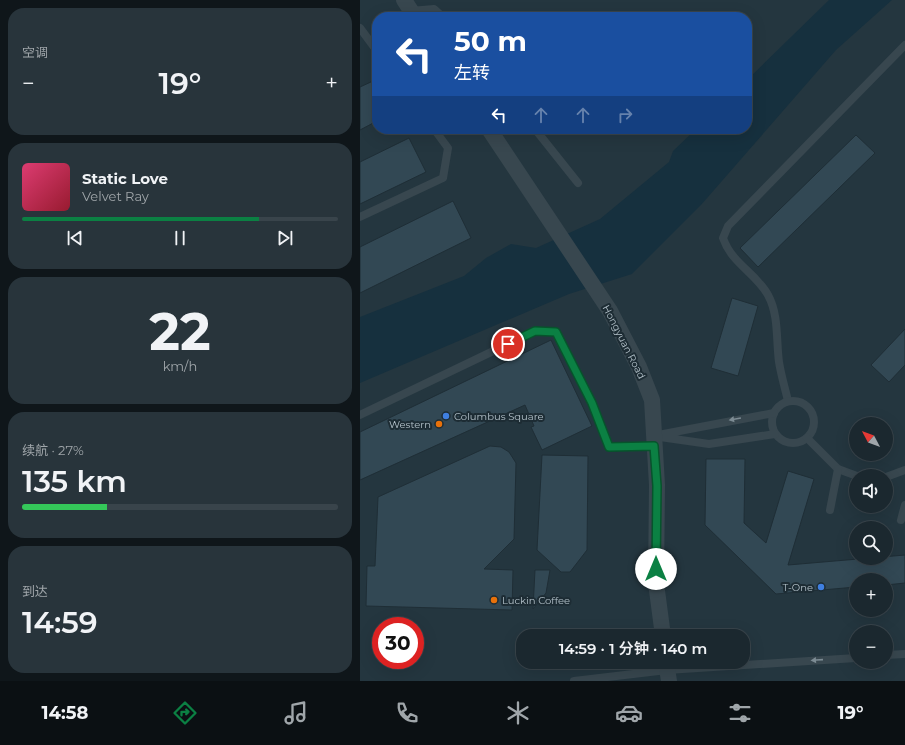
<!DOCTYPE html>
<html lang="zh">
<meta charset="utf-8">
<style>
body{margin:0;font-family:Montserrat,"Noto Sans SC",sans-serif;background:#28343b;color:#f1f3f6;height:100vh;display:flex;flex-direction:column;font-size:15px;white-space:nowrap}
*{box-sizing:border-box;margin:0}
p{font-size:13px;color:#a0a6aa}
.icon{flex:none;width:22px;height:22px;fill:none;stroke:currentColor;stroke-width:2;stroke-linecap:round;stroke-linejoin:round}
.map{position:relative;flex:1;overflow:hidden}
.sheet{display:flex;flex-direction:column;gap:8px;padding:8px;background:#0f161a;width:360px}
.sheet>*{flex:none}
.banner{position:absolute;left:12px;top:12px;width:380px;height:122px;border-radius:16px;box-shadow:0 4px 16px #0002,0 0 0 1px #39444b;background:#1a4fa0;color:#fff;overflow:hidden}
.needle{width:26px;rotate:311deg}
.controls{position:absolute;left:489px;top:417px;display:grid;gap:8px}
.controls a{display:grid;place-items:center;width:44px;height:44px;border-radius:50%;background:#1b282f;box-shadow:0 4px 16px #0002,0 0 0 1px #39444b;font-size:20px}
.speed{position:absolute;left:12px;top:617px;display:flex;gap:8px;font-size:20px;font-weight:700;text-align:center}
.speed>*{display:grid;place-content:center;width:52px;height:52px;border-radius:50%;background:#1b282f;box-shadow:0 4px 16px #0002,0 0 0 1px #39444b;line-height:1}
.speed .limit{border:6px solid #d22;background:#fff;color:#111}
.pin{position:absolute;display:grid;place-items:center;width:34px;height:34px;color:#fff;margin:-17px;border:2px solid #fff;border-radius:50%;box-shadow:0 1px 4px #0007}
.me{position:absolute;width:44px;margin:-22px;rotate:0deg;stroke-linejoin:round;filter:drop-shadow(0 0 3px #0008)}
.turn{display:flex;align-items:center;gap:14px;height:84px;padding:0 16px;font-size:18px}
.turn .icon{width:52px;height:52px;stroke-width:2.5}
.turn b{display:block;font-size:28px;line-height:34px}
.lanes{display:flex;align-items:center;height:38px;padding:0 16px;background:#0003;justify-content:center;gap:20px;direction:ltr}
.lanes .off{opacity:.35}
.big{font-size:30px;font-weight:600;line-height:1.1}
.sheet .card{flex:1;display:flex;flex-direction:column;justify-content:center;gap:6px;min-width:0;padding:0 14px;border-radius:16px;background:#28343b}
.sheet .dial{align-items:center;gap:0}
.dial b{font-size:52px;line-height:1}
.song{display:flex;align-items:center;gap:12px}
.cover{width:48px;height:48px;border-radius:6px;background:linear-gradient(135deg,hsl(340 70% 55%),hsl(350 70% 35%))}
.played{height:4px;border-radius:2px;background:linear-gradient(90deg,#0b8043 75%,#39444b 75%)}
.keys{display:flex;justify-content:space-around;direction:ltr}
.heat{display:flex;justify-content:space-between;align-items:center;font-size:22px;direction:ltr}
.charge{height:6px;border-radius:3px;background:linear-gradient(90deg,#34c759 27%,#39444b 0)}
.trip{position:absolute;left:156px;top:629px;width:234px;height:40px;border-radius:16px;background:#1b282f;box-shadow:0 4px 16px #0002,0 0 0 1px #39444b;font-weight:600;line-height:40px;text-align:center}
.tab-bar{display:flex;height:64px;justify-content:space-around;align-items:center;background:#0b1013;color:#a0a6aa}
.tab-bar .icon{width:28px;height:28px}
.tab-bar .selected{color:#0b8043}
.tab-bar b{font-size:18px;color:#f1f3f6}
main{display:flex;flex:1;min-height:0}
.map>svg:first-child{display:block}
.water{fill:#16303e}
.building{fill:#324854;stroke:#1f2e36}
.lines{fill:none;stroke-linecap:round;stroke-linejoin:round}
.service{stroke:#38474f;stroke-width:8}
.minor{stroke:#38474f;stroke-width:16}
.oneway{fill:#7c8b93}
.route-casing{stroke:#07532c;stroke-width:10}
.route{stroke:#0b8043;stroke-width:7}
.shop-dot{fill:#3f7fe0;stroke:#1d2c34;stroke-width:1.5}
.food-dot{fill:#e8710a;stroke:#1d2c34;stroke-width:1.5}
.labels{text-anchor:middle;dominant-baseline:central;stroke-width:4;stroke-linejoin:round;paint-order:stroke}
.street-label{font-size:10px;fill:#b4c2ca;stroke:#1d2c34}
.poi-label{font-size:10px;fill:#b4c2ca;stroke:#1d2c34;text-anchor:start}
</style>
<main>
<section class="sheet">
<div class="card"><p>空调</p>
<div class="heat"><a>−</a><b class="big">19°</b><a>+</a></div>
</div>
<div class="card">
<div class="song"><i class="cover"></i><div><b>Static Love</b><p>Velvet Ray</p></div></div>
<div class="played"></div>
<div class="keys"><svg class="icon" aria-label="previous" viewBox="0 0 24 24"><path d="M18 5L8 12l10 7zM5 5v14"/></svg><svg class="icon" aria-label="pause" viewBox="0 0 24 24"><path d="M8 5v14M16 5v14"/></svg><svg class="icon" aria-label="next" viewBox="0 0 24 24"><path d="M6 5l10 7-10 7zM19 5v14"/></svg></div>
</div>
<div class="card dial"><b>22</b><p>km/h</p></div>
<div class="card"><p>续航 · 27%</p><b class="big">135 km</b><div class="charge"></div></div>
<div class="card"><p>到达</p><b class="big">14:59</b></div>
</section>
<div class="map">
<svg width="545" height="681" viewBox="0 0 545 681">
<rect width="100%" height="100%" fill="#24363f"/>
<path class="water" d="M 469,0 L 532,0 L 476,50 L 341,205 L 272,274 L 209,294 L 0,383 L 0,317 L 104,276 L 126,258 L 151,244 L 176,248 L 240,219 L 309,162 L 313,151 L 336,129 L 387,129 L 387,80 Z"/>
<g class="building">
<path d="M 13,81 L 17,89 L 17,121 L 0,130 L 0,87 Z"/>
<path d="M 496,135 L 515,153 L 398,267 L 380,248 Z"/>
<path d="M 49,138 L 66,172 L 0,204 L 0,162 Z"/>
<path d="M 93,201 L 111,238 L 0,293 L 0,247 Z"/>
<path d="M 372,298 L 398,306 L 378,376 L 351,368 Z"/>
<path d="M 545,329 L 545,365 L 529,382 L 511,365 Z"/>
<path d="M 191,340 L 232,426 L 182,450 L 171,427 L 174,426 L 165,405 L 0,480 L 0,432 Z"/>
<path d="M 130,446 L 141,447 L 149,452 L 156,463 L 154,539 L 124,569 L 153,570 L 152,610 L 6,606 L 7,566 L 15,566 L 18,497 Z"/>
<path d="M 182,455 L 228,456 L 227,550 L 210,572 L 201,572 L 177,550 Z"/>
<path d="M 346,459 L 385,459 L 384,523 L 406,543 L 428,471 L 454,479 L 428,565 L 545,555 L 545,583 L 526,585 L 526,580 L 496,580 L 496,587 L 416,594 L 345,525 Z"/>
<path d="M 175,570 L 190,570 L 186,593 L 173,609 Z"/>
</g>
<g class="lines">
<g class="service">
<path d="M 51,11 L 74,9 L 83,17"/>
<path d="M 0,28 L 17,51"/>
<path d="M 175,129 L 218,183"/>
<path d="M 0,217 L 83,178 L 88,148 L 74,129"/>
<path d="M 428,401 C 425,388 421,375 419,362 C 416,340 419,315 408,295 C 396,273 372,264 363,238 L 368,226 L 545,45"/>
<circle cx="433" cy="422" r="21"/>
<path d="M 414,413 L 293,436 L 349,444 L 415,434"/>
<path d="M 0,415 L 175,331 L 195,332 L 232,403 L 249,447 L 294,446"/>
<path d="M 447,438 L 478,469 L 497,476"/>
<path d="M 526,477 L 545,470"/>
<path d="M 470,510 L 478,469"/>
<path d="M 541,520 L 545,505"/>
<path d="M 526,655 L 545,654"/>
<path d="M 214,681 L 307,670 L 496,658"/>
</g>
<g class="minor">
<path d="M 44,0 L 55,17"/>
<path d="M 129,129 L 250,311 L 279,367 L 292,400 L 297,485 L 296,583 L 303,636"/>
<path d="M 306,662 L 309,681"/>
</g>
</g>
<defs><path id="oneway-solid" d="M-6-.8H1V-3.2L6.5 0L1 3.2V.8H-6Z"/></defs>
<g class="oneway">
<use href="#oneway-solid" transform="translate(375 419) rotate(170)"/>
<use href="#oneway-solid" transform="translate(457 660) rotate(176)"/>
</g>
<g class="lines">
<defs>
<path id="route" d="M 148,344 L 175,331 L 196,332 L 232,403 L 249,447 L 294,446 L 297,486 L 296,569"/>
</defs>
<use href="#route" class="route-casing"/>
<use href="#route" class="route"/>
</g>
<g class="shop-dot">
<circle cx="86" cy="416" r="4"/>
<circle cx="461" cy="587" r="4"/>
</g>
<g class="food-dot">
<circle cx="79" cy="424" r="4"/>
<circle cx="134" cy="600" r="4"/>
</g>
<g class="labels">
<g class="street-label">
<text transform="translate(264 342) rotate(63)">Hongyuan Road</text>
</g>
<g class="poi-label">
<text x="94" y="416">Columbus Square</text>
<text x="71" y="424" text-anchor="end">Western</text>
<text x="453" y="587" text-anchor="end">T-One</text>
<text x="142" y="600">Luckin Coffee</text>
</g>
</g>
</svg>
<div class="controls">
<a><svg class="needle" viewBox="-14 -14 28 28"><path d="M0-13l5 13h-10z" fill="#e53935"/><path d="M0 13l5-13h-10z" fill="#a0a6aa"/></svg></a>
<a><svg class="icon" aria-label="sound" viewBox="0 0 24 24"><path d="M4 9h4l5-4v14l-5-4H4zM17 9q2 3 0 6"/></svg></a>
<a><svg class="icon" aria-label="search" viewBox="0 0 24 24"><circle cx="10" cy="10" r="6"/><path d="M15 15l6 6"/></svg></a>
<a>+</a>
<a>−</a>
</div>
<div class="speed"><div class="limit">30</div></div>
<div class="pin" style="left:148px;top:344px;background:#d93025"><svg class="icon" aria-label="arrive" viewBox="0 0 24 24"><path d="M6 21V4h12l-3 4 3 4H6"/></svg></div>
<svg class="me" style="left:296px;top:569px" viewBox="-20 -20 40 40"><circle r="19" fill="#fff"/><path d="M0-13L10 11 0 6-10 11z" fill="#0b8043"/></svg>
<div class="trip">14:59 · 1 分钟 · 140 m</div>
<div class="banner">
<div class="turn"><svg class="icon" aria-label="left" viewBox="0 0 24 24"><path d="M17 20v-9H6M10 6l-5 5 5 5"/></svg><div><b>50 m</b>左转</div></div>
<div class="lanes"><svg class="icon" aria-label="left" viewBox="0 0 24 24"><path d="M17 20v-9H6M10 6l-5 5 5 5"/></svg><svg class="icon off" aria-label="ahead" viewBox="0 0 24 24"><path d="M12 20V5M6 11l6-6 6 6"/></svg><svg class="icon off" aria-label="ahead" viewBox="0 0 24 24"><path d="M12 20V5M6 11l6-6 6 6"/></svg><svg class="icon off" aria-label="right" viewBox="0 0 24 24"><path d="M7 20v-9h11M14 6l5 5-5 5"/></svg></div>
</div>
</div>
</main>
<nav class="tab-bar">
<b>14:58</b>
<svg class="icon selected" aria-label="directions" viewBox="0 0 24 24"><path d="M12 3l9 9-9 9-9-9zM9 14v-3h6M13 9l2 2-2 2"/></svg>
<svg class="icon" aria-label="music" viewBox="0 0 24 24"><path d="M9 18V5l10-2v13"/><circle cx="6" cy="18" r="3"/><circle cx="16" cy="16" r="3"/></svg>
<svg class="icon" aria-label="phone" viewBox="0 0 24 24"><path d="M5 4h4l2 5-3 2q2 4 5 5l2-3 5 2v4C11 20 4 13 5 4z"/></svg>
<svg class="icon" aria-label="climate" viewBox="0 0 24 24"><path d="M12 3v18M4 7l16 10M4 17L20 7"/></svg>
<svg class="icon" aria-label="car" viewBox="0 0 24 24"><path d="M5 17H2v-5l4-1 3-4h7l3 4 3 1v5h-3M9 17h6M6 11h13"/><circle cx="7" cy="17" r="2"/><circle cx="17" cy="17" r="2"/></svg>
<svg class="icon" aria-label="filters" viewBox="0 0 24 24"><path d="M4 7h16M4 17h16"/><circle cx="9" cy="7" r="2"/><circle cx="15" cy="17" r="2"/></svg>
<b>19°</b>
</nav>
